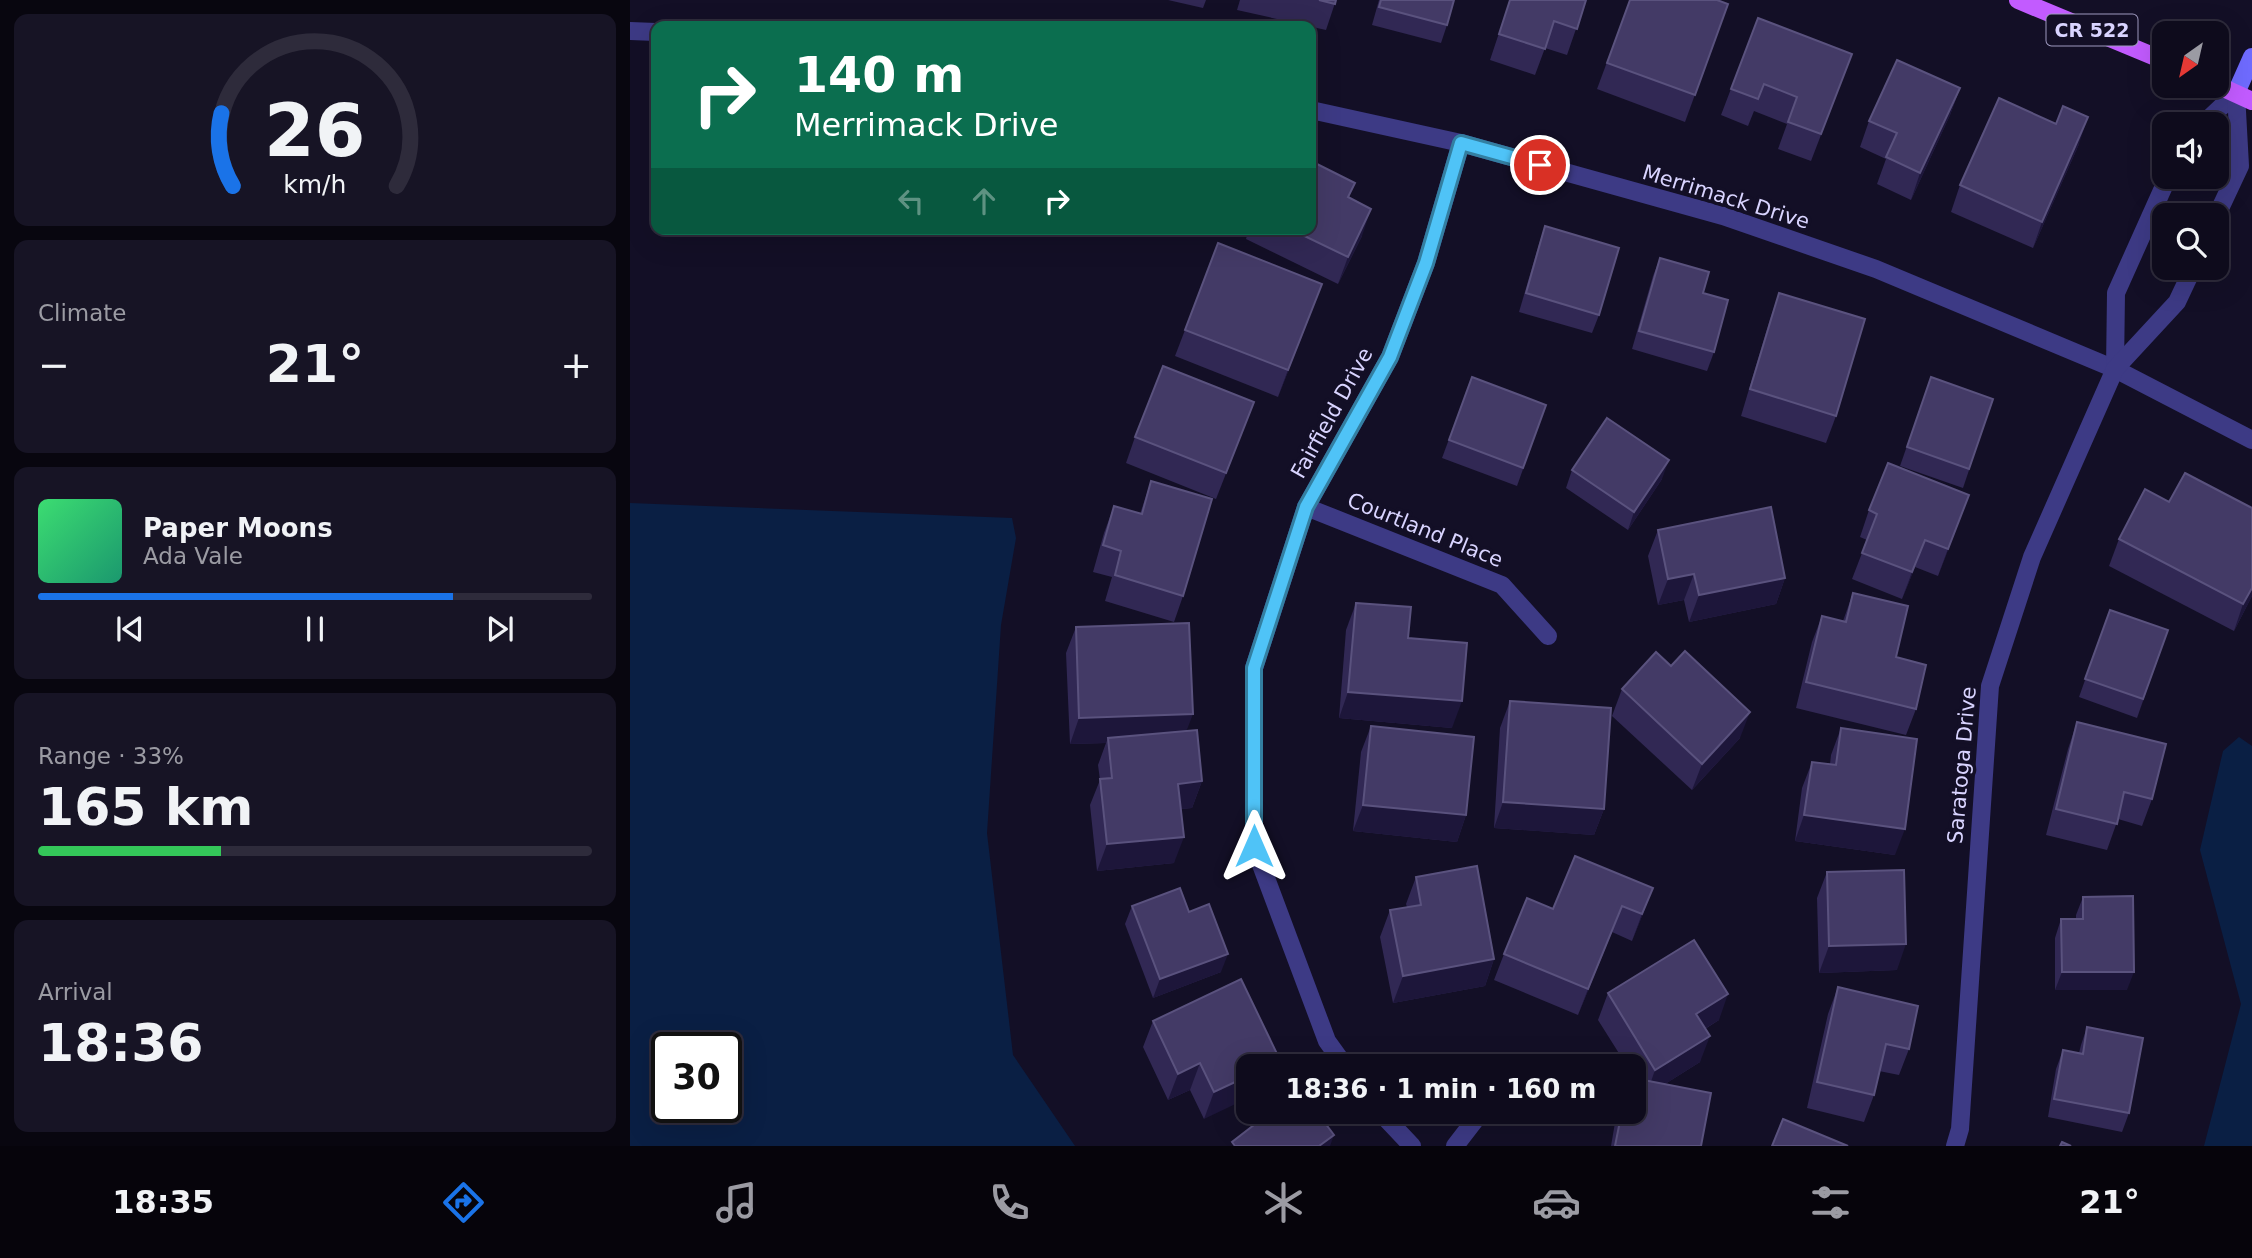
<!DOCTYPE html>
<meta charset="utf-8">
<style>
body{margin:0;font-family:"DejaVu Sans",sans-serif;background:#171425;color:#f1f3f6;height:100vh;display:flex;flex-direction:column;font-size:26px;white-space:nowrap}
*{box-sizing:border-box;margin:0}
p{font-size:23px;color:#9b9ba3}
.icon{flex:none;width:38px;height:38px;fill:none;stroke:currentColor;stroke-width:2;stroke-linecap:round;stroke-linejoin:round}
.map{position:relative;flex:1;overflow:hidden}
.details{display:flex;flex-direction:column;gap:14px;padding:14px;background:#08060f;width:630px}
.details>*{flex:none}
.top-card{position:absolute;left:21px;top:21px;width:665px;height:214px;border-radius:14px;box-shadow:0 7px 28px #0002,0 0 0 2px #2e2b3b;background:#0b6e4f;color:#fff;overflow:hidden}
.needle{width:46px;rotate:214deg}
.fabs{position:absolute;left:1522px;top:21px;display:grid;gap:14px}
.fabs a{display:grid;place-items:center;width:77px;height:77px;border-radius:14px;background:#0e0b1c;box-shadow:0 7px 28px #0002,0 0 0 2px #2e2b3b;font-size:35px}
.speed{position:absolute;left:21px;top:1032px;display:flex;gap:14px;font-size:35px;font-weight:700;text-align:center}
.speed>*{display:grid;place-content:center;width:91px;height:91px;border-radius:50%;background:#0e0b1c;box-shadow:0 7px 28px #0002,0 0 0 2px #2e2b3b;line-height:1}
.speed .limit{border:4px solid #111;border-radius:10px;background:#fff;color:#111}
.pin{position:absolute;display:grid;place-items:center;width:60px;height:60px;color:#fff;margin:-30px;border:4px solid #fff;border-radius:50%;box-shadow:0 2px 7px #0007}
.me{position:absolute;width:77px;margin:-38px;rotate:0deg;stroke-linejoin:round;filter:drop-shadow(0 0 5px #0008)}
.turn{display:flex;align-items:center;gap:24px;height:147px;padding:0 28px;font-size:32px}
.turn .icon{width:91px;height:91px;stroke-width:2.5}
.turn b{display:block;font-size:49px;line-height:60px}
.lanes{display:flex;align-items:center;height:66px;padding:0 28px;background:#0003;justify-content:center;gap:35px;direction:ltr}
.lanes .off{opacity:.35}
.big{font-size:52px;font-weight:700;line-height:1.1}
.details .widget{flex:1;display:flex;flex-direction:column;justify-content:center;gap:10px;min-width:0;padding:0 24px;border-radius:14px;background:#171425}
.details .dial{align-items:center;gap:0}
.dial svg{height:182px;overflow:visible;fill:none;stroke:#2e2b3b;stroke-width:7;stroke-linecap:round;text-anchor:middle}
.dial text{fill:#f1f3f6;stroke:none}
.song{display:flex;align-items:center;gap:21px}
.cover{width:84px;height:84px;border-radius:10px;background:linear-gradient(135deg,hsl(140 70% 55%),hsl(160 70% 35%))}
.played{height:7px;border-radius:4px;background:linear-gradient(90deg,#1a73e8 75%,#2e2b3b 75%)}
.keys{display:flex;justify-content:space-around;direction:ltr}
.heat{display:flex;justify-content:space-between;align-items:center;font-size:38px;direction:ltr}
.charge{height:10px;border-radius:5px;background:linear-gradient(90deg,#34c759 33%,#2e2b3b 0)}
.trip{position:absolute;left:606px;top:1054px;width:410px;height:70px;border-radius:14px;background:#0e0b1c;box-shadow:0 7px 28px #0002,0 0 0 2px #2e2b3b;font-weight:700;line-height:70px;text-align:center}
.tab-bar{display:flex;height:112px;justify-content:space-around;align-items:center;background:#06040b;color:#9b9ba3}
.tab-bar .icon{width:49px;height:49px}
.tab-bar .on{color:#1a73e8}
.tab-bar b{font-size:32px;color:#f1f3f6}
main{display:flex;flex:1;min-height:0}
.map>svg:first-child{display:block}
.water{fill:#0a1f44;fill-rule:evenodd}
.lines{fill:none;stroke-linecap:round;stroke-linejoin:round}
.street{stroke:#3d3a85;stroke-width:18}
.secondary{stroke:#6f6bff;stroke-width:18}
.primary{stroke:#c25bff;stroke-width:18}
.wall{fill:#312854}
.shaded-wall{fill:#1d163a}
.building{fill:#433a66;stroke:#5a527e;stroke-width:2}
.route-casing{stroke:#337fa1;stroke-width:18}
.route{stroke:#4fc3f7;stroke-width:12}
.labels{text-anchor:middle;dominant-baseline:central;stroke-width:7;stroke-linejoin:round;paint-order:stroke}
.shield{fill:#130f26;stroke:#9e99be;stroke-width:2}
.shield-label{font-size:19px;font-weight:bold;fill:#d9d4ff}
.street-label{font-size:21px;fill:#d9d4ff;stroke:#130f26}
</style>
<main>
<section class="details">
<div class="widget dial"><svg viewBox="0 0 100 80">
<path d="M14 69A42 42 0 1 1 86 69"/>
<path d="M14 69A42 42 0 0 1 9 37" stroke="#1a73e8"/>
<text x="50" y="56" font-size="32" font-weight="700">26</text>
<text x="50" y="72" font-size="11">km/h</text>
</svg></div>
<div class="widget"><p>Climate</p>
<div class="heat"><a>−</a><b class="big">21°</b><a>+</a></div>
</div>
<div class="widget">
<div class="song"><i class="cover"></i><div><b>Paper Moons</b><p>Ada Vale</p></div></div>
<div class="played"></div>
<div class="keys"><svg class="icon" aria-label="previous" viewBox="0 0 24 24"><path d="M18 5L8 12l10 7zM5 5v14"/></svg><svg class="icon" aria-label="pause" viewBox="0 0 24 24"><path d="M8 5v14M16 5v14"/></svg><svg class="icon" aria-label="next" viewBox="0 0 24 24"><path d="M6 5l10 7-10 7zM19 5v14"/></svg></div>
</div>
<div class="widget"><p>Range · 33%</p><b class="big">165 km</b><div class="charge"></div></div>
<div class="widget"><p>Arrival</p><b class="big">18:36</b></div>
</section>
<div class="map">
<svg width="1622" height="1146" viewBox="0 0 1622 1146">
<rect width="100%" height="100%" fill="#130f26"/>
<g class="water">
<path d="M 0,503 L 382,518 L 386,538 L 371,625 L 357,833 L 383,1055 L 445,1146 L 0,1146 ZM 37,1048 L 96,1048 L 96,1108 L 37,1108 Z"/>
<path d="M 1609,737 L 1622,746 L 1622,1146 L 1574,1146 L 1611,1004 L 1570,850 L 1593,751 Z"/>
</g>
<g class="lines">
<g class="street">
<path d="M 0,31 L 26,32"/>
<path d="M 681,110 L 831,143 L 1093,216 L 1246,269 L 1485,369 L 1622,440"/>
<path d="M 1573,124 L 1606,93"/>
<path d="M 1587,215 L 1610,166 L 1606,93"/>
<path d="M 1485,369 L 1486,293 L 1538,177"/>
<path d="M 676,507 L 872,585 L 918,636"/>
<path d="M 715,1066 L 697,1041 L 624,846 L 624,668 L 676,507 L 760,357 L 796,263 L 831,143"/>
<path d="M 749,1111 L 782,1146"/>
<path d="M 825,1146 L 852,1111"/>
<path d="M 1325,1146 L 1330,1129 L 1360,686 L 1402,557 L 1485,369 L 1547,302 L 1563,268"/>
</g>
<path class="secondary" d="M 1606,93 L 1622,57"/>
<g class="primary">
<path d="M 1388,0 L 1535,61"/>
<path d="M 1587,85 L 1622,101"/>
</g>
</g>
<g class="wall">
<path d="M 538,0 L 576,0 L 573,8 Z"/>
<path d="M 610,0 L 706,0 L 696,30 L 607,10 Z"/>
<path d="M 749,0 L 824,0 L 817,25 L 811,43 L 742,25 Z"/>
<path d="M 880,0 L 956,0 L 937,55 L 915,48 L 905,75 L 860,60 Z"/>
<path d="M 1000,0 L 1098,4 L 1055,122 L 967,89 Z"/>
<path d="M 1128,18 L 1222,54 L 1181,161 L 1148,149 L 1157,124 L 1124,111 L 1118,126 L 1091,115 Z"/>
<path d="M 1330,88 L 1320,115 L 1281,200 L 1247,184 L 1256,159 L 1230,147 L 1239,121 Z"/>
<path d="M 1449,144 L 1403,248 L 1321,212 L 1330,185 Z"/>
<path d="M 720,198 L 732,236 L 708,284 L 616,239 L 619,229 L 681,229 Z"/>
<path d="M 915,226 L 969,315 L 962,333 L 889,312 L 909,244 Z"/>
<path d="M 1030,258 L 1073,293 L 1084,352 L 1077,371 L 1002,349 L 1023,276 Z"/>
<path d="M 692,284 L 648,397 L 545,356 L 555,330 Z"/>
<path d="M 1149,293 L 1206,416 L 1196,443 L 1111,416 L 1140,319 Z"/>
<path d="M 842,377 L 916,405 L 887,486 L 812,458 Z"/>
<path d="M 1301,377 L 1363,399 L 1333,488 L 1270,466 Z"/>
<path d="M 624,402 L 586,499 L 496,463 L 505,437 Z"/>
<path d="M 942,470 L 1032,479 L 998,530 L 936,488 Z"/>
<path d="M 521,481 L 553,596 L 544,622 L 475,601 L 482,577 L 463,572 L 474,533 L 484,506 L 510,514 Z"/>
<path d="M 1339,495 L 1308,576 L 1285,567 L 1272,599 L 1222,579 L 1237,540 L 1230,537 L 1239,510 Z"/>
<path d="M 1539,502 L 1622,508 L 1622,596 L 1604,631 L 1479,566 L 1489,539 Z"/>
<path d="M 1028,530 L 1155,578 L 1146,604 L 1059,622 L 1054,600 L 1028,605 L 1018,556 Z"/>
<path d="M 1223,593 L 1266,657 L 1286,709 L 1276,735 L 1166,708 L 1182,642 L 1192,616 L 1213,621 Z"/>
<path d="M 726,603 L 778,638 L 822,728 L 709,718 L 716,630 Z"/>
<path d="M 1480,610 L 1538,630 L 1507,718 L 1449,697 Z"/>
<path d="M 446,627 L 556,731 L 572,781 L 562,808 L 551,809 L 544,863 L 467,871 L 460,805 L 470,780 L 468,765 L 476,743 L 440,744 L 436,653 Z"/>
<path d="M 1041,666 L 1110,738 L 1062,790 L 982,716 L 992,689 Z"/>
<path d="M 880,701 L 974,809 L 964,835 L 864,828 L 870,728 Z"/>
<path d="M 1447,722 L 1522,799 L 1512,826 L 1488,819 L 1477,850 L 1416,835 L 1438,749 Z"/>
<path d="M 741,726 L 836,815 L 827,842 L 723,831 L 731,752 Z"/>
<path d="M 1211,728 L 1265,855 L 1165,841 L 1172,788 L 1182,762 L 1200,764 L 1201,755 Z"/>
<path d="M 1197,872 L 1267,970 L 1189,973 L 1187,898 Z"/>
<path d="M 786,877 L 864,959 L 855,986 L 763,1003 L 750,937 L 760,910 L 777,907 L 776,904 Z"/>
<path d="M 1023,888 L 1002,941 L 982,932 L 948,1015 L 864,980 L 874,954 L 923,909 Z"/>
<path d="M 1453,897 L 1497,990 L 1425,990 L 1425,938 L 1431,919 L 1446,919 L 1446,915 Z"/>
<path d="M 502,906 L 559,912 L 591,972 L 523,998 L 495,924 Z"/>
<path d="M 1208,987 L 1279,1049 L 1269,1075 L 1249,1071 L 1244,1095 L 1234,1122 L 1177,1108 L 1198,1014 Z"/>
<path d="M 978,993 L 1089,1020 L 1075,1029 L 1070,1062 L 1035,1084 L 1071,1146 L 981,1146 L 987,1111 L 1003,1111 L 1004,1078 L 1003,1075 L 1003,1066 L 997,1066 L 968,1020 Z"/>
<path d="M 523,1021 L 650,1060 L 648,1066 L 618,1066 L 574,1119 L 560,1090 L 538,1100 L 513,1047 Z"/>
<path d="M 1457,1027 L 1499,1113 L 1492,1132 L 1418,1117 L 1426,1069 L 1433,1050 L 1449,1053 L 1451,1045 Z"/>
</g>
<g class="shaded-wall">
<path d="M 1330,88 L 1320,115 L 1281,200 L 1290,173 Z"/>
<path d="M 1458,117 L 1449,144 L 1403,248 L 1412,222 Z"/>
<path d="M 741,209 L 732,236 L 708,284 L 718,257 Z"/>
<path d="M 692,284 L 682,311 L 648,397 L 658,370 Z"/>
<path d="M 1039,460 L 1032,479 L 998,530 L 1004,512 Z"/>
<path d="M 1339,495 L 1329,522 L 1308,576 L 1318,549 Z"/>
<path d="M 1295,540 L 1285,567 L 1272,599 L 1282,572 Z"/>
<path d="M 1064,574 L 1054,600 L 1028,605 L 1038,579 Z"/>
<path d="M 1155,578 L 1146,604 L 1059,622 L 1069,595 Z"/>
<path d="M 1622,588 L 1622,596 L 1604,631 L 1613,604 Z"/>
<path d="M 718,692 L 832,701 L 822,728 L 709,718 Z"/>
<path d="M 1120,712 L 1110,738 L 1062,790 L 1072,764 Z"/>
<path d="M 563,714 L 553,740 L 478,738 L 476,743 L 440,744 L 449,718 Z"/>
<path d="M 572,781 L 562,808 L 539,810 L 548,784 Z"/>
<path d="M 873,802 L 974,809 L 964,835 L 864,828 Z"/>
<path d="M 733,805 L 836,815 L 827,842 L 723,831 Z"/>
<path d="M 1174,815 L 1275,829 L 1265,855 L 1165,841 Z"/>
<path d="M 554,837 L 544,863 L 467,871 L 477,844 Z"/>
<path d="M 1023,888 L 1013,914 L 1002,941 L 1012,914 Z"/>
<path d="M 992,906 L 982,932 L 948,1015 L 958,989 Z"/>
<path d="M 1276,944 L 1267,970 L 1189,973 L 1199,946 Z"/>
<path d="M 598,954 L 591,972 L 523,998 L 530,979 Z"/>
<path d="M 864,959 L 855,986 L 763,1003 L 773,976 Z"/>
<path d="M 1432,972 L 1504,972 L 1497,990 L 1425,990 Z"/>
<path d="M 1098,994 L 1089,1020 L 1056,1040 L 1066,1014 Z"/>
<path d="M 1080,1036 L 1070,1062 L 1016,1096 L 1025,1070 Z"/>
<path d="M 650,1060 L 648,1066 L 639,1066 Z"/>
<path d="M 570,1063 L 560,1090 L 538,1100 L 548,1074 Z"/>
<path d="M 618,1076 L 618,1098 L 574,1119 L 584,1092 Z"/>
<path d="M 704,1135 L 700,1146 L 689,1146 Z"/>
</g>
<g class="building">
<path d="M 689,0 L 706,0 L 705,4 Z"/>
<path d="M 751,0 L 824,0 L 817,25 L 749,7 Z"/>
<path d="M 880,0 L 956,0 L 947,29 L 924,21 L 915,49 L 869,34 Z"/>
<path d="M 1000,0 L 1087,0 L 1098,4 L 1065,95 L 977,63 Z"/>
<path d="M 1128,18 L 1222,54 L 1191,134 L 1158,122 L 1167,97 L 1134,84 L 1128,99 L 1101,89 Z"/>
<path d="M 1267,60 L 1330,88 L 1290,173 L 1256,157 L 1267,133 L 1239,121 Z"/>
<path d="M 1369,98 L 1426,124 L 1433,106 L 1458,117 L 1412,222 L 1330,185 Z"/>
<path d="M 681,161 L 725,183 L 718,197 L 741,209 L 718,257 L 660,229 L 681,229 Z"/>
<path d="M 915,226 L 989,248 L 969,315 L 896,293 Z"/>
<path d="M 588,243 L 692,284 L 658,370 L 555,330 Z"/>
<path d="M 1030,258 L 1079,272 L 1073,293 L 1098,300 L 1084,352 L 1009,331 Z"/>
<path d="M 1149,293 L 1235,319 L 1206,416 L 1120,389 Z"/>
<path d="M 533,366 L 624,402 L 596,473 L 505,437 Z"/>
<path d="M 842,377 L 916,405 L 893,468 L 819,440 Z"/>
<path d="M 1301,377 L 1363,399 L 1339,469 L 1277,447 Z"/>
<path d="M 977,418 L 1039,460 L 1004,512 L 942,470 Z"/>
<path d="M 1258,463 L 1339,495 L 1318,549 L 1295,540 L 1282,572 L 1232,553 L 1247,514 L 1239,510 Z"/>
<path d="M 1555,473 L 1622,508 L 1622,588 L 1613,604 L 1489,539 L 1515,489 L 1539,502 Z"/>
<path d="M 521,481 L 582,499 L 553,596 L 485,575 L 491,551 L 473,545 L 484,506 L 512,514 Z"/>
<path d="M 1141,507 L 1155,578 L 1069,595 L 1064,574 L 1038,579 L 1028,530 Z"/>
<path d="M 1223,593 L 1278,606 L 1266,657 L 1296,665 L 1286,709 L 1176,682 L 1192,616 L 1216,622 Z"/>
<path d="M 726,603 L 781,607 L 778,638 L 837,643 L 832,701 L 718,692 Z"/>
<path d="M 1480,610 L 1538,630 L 1513,699 L 1455,679 Z"/>
<path d="M 559,623 L 563,714 L 449,718 L 446,627 Z"/>
<path d="M 1055,651 L 1120,712 L 1072,764 L 992,689 L 1026,652 L 1041,666 Z"/>
<path d="M 880,701 L 981,708 L 974,809 L 873,802 Z"/>
<path d="M 1447,722 L 1536,744 L 1522,799 L 1494,792 L 1487,824 L 1426,809 Z"/>
<path d="M 741,726 L 844,737 L 836,815 L 733,805 Z"/>
<path d="M 1211,728 L 1287,739 L 1275,829 L 1174,815 L 1182,762 L 1206,765 Z"/>
<path d="M 567,730 L 572,781 L 548,784 L 554,837 L 477,844 L 470,779 L 482,778 L 478,738 Z"/>
<path d="M 945,856 L 1023,888 L 1012,914 L 992,906 L 958,989 L 874,954 L 897,898 L 923,909 Z"/>
<path d="M 847,866 L 864,959 L 773,976 L 760,910 L 791,905 L 786,877 Z"/>
<path d="M 1274,870 L 1276,944 L 1199,946 L 1197,872 Z"/>
<path d="M 550,888 L 559,912 L 579,904 L 598,954 L 530,979 L 502,906 Z"/>
<path d="M 1503,896 L 1504,972 L 1432,972 L 1431,919 L 1453,919 L 1453,897 Z"/>
<path d="M 1064,940 L 1098,994 L 1066,1014 L 1080,1036 L 1025,1070 L 978,993 Z"/>
<path d="M 611,979 L 650,1060 L 639,1066 L 618,1066 L 618,1076 L 584,1092 L 570,1063 L 548,1074 L 523,1021 Z"/>
<path d="M 1208,987 L 1288,1006 L 1279,1049 L 1256,1044 L 1244,1095 L 1187,1082 Z"/>
<path d="M 1457,1027 L 1513,1038 L 1499,1113 L 1424,1099 L 1433,1050 L 1453,1054 Z"/>
<path d="M 1003,1078 L 1081,1093 L 1071,1146 L 985,1146 L 992,1111 L 1003,1111 Z"/>
<path d="M 642,1111 L 686,1111 L 704,1135 L 689,1146 L 605,1146 L 602,1142 Z"/>
<path d="M 1153,1119 L 1218,1146 L 1142,1146 Z"/>
<path d="M 1432,1142 L 1441,1146 L 1430,1146 Z"/>
</g>
<g class="lines">
<defs>
<path id="route" d="M 624,846 L 624,668 L 676,507 L 760,357 L 796,263 L 831,143 L 910,165"/>
</defs>
<use href="#route" class="route-casing"/>
<use href="#route" class="route"/>
</g>
<g class="labels">
<rect class="shield" x="1416.5" y="14.5" width="91" height="31" rx="5"/>
<g class="shield-label">
<text x="1462" y="30">CR 522</text>
</g>
<g class="street-label">
<text transform="translate(1096 197) rotate(17)">Merrimack Drive</text>
<text transform="translate(702 413) rotate(-61)">Fairfield Drive</text>
<text transform="translate(795 530) rotate(22)">Courtland Place</text>
<text transform="translate(1332 765) rotate(-85)">Saratoga Drive</text>
</g>
</g>
</svg>
<div class="fabs">
<a><svg class="needle" viewBox="-14 -14 28 28"><path d="M0-13l5 13h-10z" fill="#e53935"/><path d="M0 13l5-13h-10z" fill="#9b9ba3"/></svg></a>
<a><svg class="icon" aria-label="sound" viewBox="0 0 24 24"><path d="M4 9h4l5-4v14l-5-4H4zM17 9q2 3 0 6"/></svg></a>
<a><svg class="icon" aria-label="search" viewBox="0 0 24 24"><circle cx="10" cy="10" r="6"/><path d="M15 15l6 6"/></svg></a>
</div>
<div class="speed"><div class="limit">30</div></div>
<div class="pin" style="left:910px;top:165px;background:#d93025"><svg class="icon" aria-label="arrive" viewBox="0 0 24 24"><path d="M6 21V4h12l-3 4 3 4H6"/></svg></div>
<svg class="me" style="left:624px;top:846px" viewBox="-20 -20 40 40"><path d="M0-17L14 15 0 8-14 15z" fill="#4fc3f7" stroke="#fff" stroke-width="4"/></svg>
<div class="trip">18:36 · 1 min · 160 m</div>
<div class="top-card">
<div class="turn"><svg class="icon" aria-label="right" viewBox="0 0 24 24"><path d="M7 20v-9h11M14 6l5 5-5 5"/></svg><div><b>140 m</b>Merrimack Drive</div></div>
<div class="lanes"><svg class="icon off" aria-label="left" viewBox="0 0 24 24"><path d="M17 20v-9H6M10 6l-5 5 5 5"/></svg><svg class="icon off" aria-label="ahead" viewBox="0 0 24 24"><path d="M12 20V5M6 11l6-6 6 6"/></svg><svg class="icon" aria-label="right" viewBox="0 0 24 24"><path d="M7 20v-9h11M14 6l5 5-5 5"/></svg></div>
</div>
</div>
</main>
<nav class="tab-bar">
<b>18:35</b>
<svg class="icon on" aria-label="directions" viewBox="0 0 24 24"><path d="M12 3l9 9-9 9-9-9zM9 14v-3h6M13 9l2 2-2 2"/></svg>
<svg class="icon" aria-label="music" viewBox="0 0 24 24"><path d="M9 18V5l10-2v13"/><circle cx="6" cy="18" r="3"/><circle cx="16" cy="16" r="3"/></svg>
<svg class="icon" aria-label="phone" viewBox="0 0 24 24"><path d="M5 4h4l2 5-3 2q2 4 5 5l2-3 5 2v4C11 20 4 13 5 4z"/></svg>
<svg class="icon" aria-label="climate" viewBox="0 0 24 24"><path d="M12 3v18M4 7l16 10M4 17L20 7"/></svg>
<svg class="icon" aria-label="car" viewBox="0 0 24 24"><path d="M5 17H2v-5l4-1 3-4h7l3 4 3 1v5h-3M9 17h6M6 11h13"/><circle cx="7" cy="17" r="2"/><circle cx="17" cy="17" r="2"/></svg>
<svg class="icon" aria-label="filters" viewBox="0 0 24 24"><path d="M4 7h16M4 17h16"/><circle cx="9" cy="7" r="2"/><circle cx="15" cy="17" r="2"/></svg>
<b>21°</b>
</nav>
